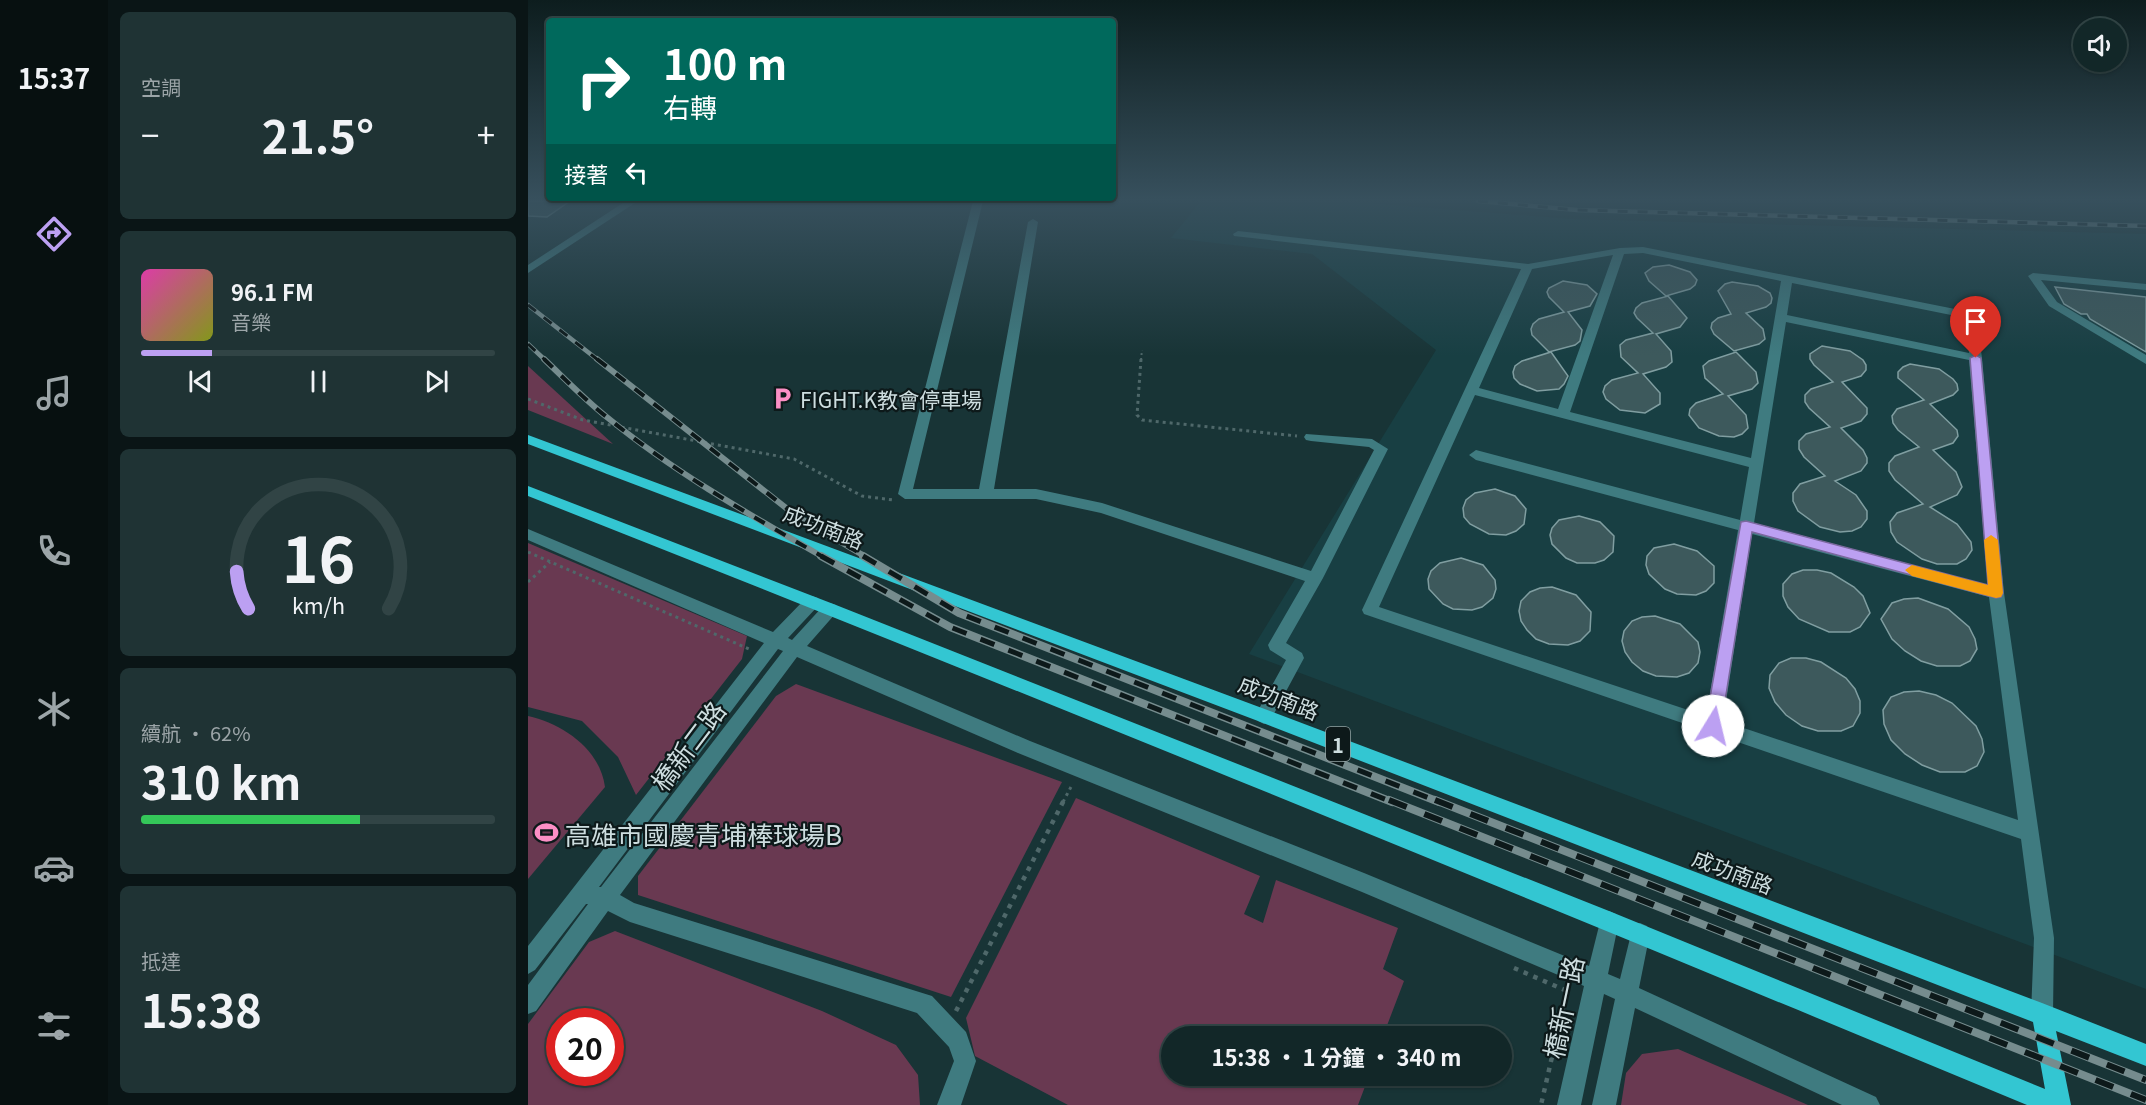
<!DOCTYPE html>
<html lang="zh-TW">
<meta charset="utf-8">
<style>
body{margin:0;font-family:Georgia,"Noto Sans TC",serif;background:#1f3334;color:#f1f3f6;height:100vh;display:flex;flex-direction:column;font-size:22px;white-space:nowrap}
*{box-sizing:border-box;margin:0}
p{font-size:20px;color:#9ca5a8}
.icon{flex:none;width:33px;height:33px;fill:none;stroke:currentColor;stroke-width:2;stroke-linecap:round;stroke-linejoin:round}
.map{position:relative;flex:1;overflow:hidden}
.drawer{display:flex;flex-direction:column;gap:12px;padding:12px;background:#0a1516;width:420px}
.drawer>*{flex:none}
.banner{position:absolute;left:18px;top:18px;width:570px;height:183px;border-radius:6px;box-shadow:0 2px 4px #0004,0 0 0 2px #314445;background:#00695c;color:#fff;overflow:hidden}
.tools{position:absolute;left:1545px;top:18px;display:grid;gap:12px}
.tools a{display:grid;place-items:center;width:54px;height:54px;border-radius:50%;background:#122728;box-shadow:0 2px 4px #0004,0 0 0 2px #314445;font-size:30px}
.speed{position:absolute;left:18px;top:1008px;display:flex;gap:12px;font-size:30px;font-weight:700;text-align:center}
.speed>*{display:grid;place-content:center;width:78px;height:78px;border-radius:50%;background:#122728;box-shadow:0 2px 4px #0004,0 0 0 2px #314445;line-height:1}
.speed .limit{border:9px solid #d22;background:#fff;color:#111}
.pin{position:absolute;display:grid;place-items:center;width:51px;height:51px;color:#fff;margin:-62px -26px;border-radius:50% 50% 50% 0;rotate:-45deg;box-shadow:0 0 6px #0007}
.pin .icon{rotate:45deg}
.me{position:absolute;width:66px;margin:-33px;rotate:9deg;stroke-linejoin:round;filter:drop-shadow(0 0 4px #0008)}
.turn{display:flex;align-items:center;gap:21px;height:126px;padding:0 18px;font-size:27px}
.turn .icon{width:78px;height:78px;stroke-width:2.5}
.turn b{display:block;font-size:42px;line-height:51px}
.then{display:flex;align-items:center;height:57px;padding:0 18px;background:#0003;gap:12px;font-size:22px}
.big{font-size:45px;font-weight:700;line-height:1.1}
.drawer .widget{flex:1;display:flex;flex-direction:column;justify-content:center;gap:9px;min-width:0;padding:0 21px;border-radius:9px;background:#1f3334}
.drawer .dial{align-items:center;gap:0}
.dial svg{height:156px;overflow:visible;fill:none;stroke:#314445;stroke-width:7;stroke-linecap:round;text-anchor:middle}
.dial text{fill:#f1f3f6;stroke:none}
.song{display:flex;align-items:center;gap:18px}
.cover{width:72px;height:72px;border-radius:9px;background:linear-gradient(135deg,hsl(320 70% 55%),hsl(70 70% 35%))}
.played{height:6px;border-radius:3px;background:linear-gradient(90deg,#bca0f2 20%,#314445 20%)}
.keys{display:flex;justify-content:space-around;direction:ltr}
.heat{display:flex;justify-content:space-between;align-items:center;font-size:33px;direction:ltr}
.charge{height:9px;border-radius:4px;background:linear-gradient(90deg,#34c759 62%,#314445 0)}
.trip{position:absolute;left:633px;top:1026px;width:351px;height:60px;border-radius:30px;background:#122728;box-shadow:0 2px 4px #0004,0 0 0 2px #314445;font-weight:700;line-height:60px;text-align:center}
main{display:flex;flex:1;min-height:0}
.tab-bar{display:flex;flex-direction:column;width:108px;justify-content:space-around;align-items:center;background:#071010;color:#9ca5a8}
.tab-bar .icon{width:42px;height:42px}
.tab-bar .on{color:#bca0f2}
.tab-bar b{font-size:27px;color:#f1f3f6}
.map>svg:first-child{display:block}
.built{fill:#183f43}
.green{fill:#693951;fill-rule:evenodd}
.building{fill:#3d595c;stroke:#809ea1;stroke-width:1.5}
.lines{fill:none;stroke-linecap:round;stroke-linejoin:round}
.path-far2{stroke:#4f686a;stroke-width:2;stroke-dasharray:2 3;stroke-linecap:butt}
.path-far1{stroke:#4f686a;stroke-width:3;stroke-dasharray:3 4;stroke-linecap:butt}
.path{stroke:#4f686a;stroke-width:4.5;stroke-dasharray:4.5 6;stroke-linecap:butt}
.minor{fill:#3f7b80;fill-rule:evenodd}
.major{fill:#33c6d2;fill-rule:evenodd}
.rail-far3-casing{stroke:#768c8e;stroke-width:4.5}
.rail-far2-casing{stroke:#768c8e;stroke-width:6}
.rail-far1-casing{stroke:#768c8e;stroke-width:8}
.rail-casing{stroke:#768c8e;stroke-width:8}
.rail-far3{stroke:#0d191a;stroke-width:3;stroke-dasharray:10;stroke-linecap:butt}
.rail-far2{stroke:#0d191a;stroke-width:4;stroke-dasharray:12;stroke-linecap:butt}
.rail-far1{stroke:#0d191a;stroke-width:5;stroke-dasharray:15;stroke-linecap:butt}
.rail{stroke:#0d191a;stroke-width:6;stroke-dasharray:19;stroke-linecap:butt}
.route{fill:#bca0f2;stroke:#7a689d;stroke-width:1.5}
.slow{fill:#f59e0b}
.labels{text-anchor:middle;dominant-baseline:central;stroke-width:4.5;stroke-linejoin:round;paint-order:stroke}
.shield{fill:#0d191a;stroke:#93a2a4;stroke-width:1.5}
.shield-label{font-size:20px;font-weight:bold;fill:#cddddf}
.poi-label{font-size:21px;fill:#cddddf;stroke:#0d191a;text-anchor:start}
.street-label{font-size:21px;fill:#cddddf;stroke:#0d191a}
.near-street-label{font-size:26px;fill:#cddddf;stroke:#0d191a}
.near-poi-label{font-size:26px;fill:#cddddf;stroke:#0d191a;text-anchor:start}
</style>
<main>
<nav class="tab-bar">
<b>15:37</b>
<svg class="icon on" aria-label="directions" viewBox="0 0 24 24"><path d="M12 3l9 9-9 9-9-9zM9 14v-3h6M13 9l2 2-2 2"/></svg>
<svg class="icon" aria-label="music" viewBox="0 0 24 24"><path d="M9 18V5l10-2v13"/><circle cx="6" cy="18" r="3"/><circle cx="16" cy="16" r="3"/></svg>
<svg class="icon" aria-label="phone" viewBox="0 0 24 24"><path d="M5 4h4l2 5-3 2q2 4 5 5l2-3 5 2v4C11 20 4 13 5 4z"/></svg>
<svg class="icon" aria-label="climate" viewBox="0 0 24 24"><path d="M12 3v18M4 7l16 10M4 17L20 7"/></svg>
<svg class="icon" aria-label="car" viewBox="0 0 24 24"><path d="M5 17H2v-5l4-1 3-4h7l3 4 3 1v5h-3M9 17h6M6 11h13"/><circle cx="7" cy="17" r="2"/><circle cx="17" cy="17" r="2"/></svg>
<svg class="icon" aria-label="filters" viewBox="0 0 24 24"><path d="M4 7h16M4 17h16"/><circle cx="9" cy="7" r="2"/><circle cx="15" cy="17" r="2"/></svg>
</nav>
<section class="drawer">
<div class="widget"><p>空調</p>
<div class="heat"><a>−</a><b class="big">21.5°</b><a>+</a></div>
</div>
<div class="widget">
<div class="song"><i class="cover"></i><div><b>96.1 FM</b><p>音樂</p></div></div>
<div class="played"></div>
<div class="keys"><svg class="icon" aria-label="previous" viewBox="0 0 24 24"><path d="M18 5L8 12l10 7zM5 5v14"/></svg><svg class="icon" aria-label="pause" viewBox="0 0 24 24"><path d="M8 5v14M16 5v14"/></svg><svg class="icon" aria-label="next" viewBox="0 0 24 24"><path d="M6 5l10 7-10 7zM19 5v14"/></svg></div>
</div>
<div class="widget dial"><svg viewBox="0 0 100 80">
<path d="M14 69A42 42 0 1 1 86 69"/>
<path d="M14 69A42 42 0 0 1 8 50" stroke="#bca0f2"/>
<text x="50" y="56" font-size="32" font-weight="700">16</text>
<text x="50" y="72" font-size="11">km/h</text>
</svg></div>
<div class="widget"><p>續航 · 62%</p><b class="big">310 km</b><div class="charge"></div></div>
<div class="widget"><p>抵達</p><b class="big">15:38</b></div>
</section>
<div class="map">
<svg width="1618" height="1105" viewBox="0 0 1618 1105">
<rect width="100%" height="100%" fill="#183436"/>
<path class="built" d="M 673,201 L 813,201 L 1043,219 L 1618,234 L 1618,989 L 721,654 L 908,350 L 784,254 L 643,238 Z"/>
<g class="green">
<path d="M 0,366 L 85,444 L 0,410 Z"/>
<path d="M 0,543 L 219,636 L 214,659 L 108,795 L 90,757 L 54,721 L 0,707 Z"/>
<path d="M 268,684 L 534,782 L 423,997 L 110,895 L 110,876 L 248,696 Z"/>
<path d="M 0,716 C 35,724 72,749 77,787 L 0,879 Z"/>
<path d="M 548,798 L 732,876 L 716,914 L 735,923 L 748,880 L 870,928 L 855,969 L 876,981 L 855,1036 L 644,1036 L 644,1076 L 841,1076 L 830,1105 L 540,1105 L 447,1056 L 438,1018 Z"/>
<path d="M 87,931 L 294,1011 L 368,1045 L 390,1075 L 392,1105 L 0,1105 L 0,1024 L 61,942 ZM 32,1022 L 82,1022 L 82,1072 L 32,1072 Z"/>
<path d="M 1150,1049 L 1280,1105 L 1093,1105 L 1098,1073 L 1114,1054 Z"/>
</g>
<g class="building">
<path d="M 0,201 L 42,201 L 19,217 L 0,216 Z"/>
<path d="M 1141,265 L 1162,272 L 1169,280 L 1167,285 L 1162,289 L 1138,296 L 1121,281 L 1117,273 L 1125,267 Z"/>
<path d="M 1035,281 L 1059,285 L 1069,294 L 1062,306 L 1040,312 L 1054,330 L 1052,341 L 1047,345 L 1021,352 L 1004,335 L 1003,329 L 1005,324 L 1011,319 L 1036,312 L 1021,297 L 1019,292 L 1021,288 Z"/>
<path d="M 1204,282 L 1230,286 L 1242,293 L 1244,298 L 1243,303 L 1238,307 L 1218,313 L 1235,329 L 1237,339 L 1231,344 L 1206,351 L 1186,334 L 1183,328 L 1184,323 L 1190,318 L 1203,314 L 1190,291 L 1197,284 Z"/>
<path d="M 1527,287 L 1618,297 L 1618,352 L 1562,319 L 1559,314 L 1553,314 L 1536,304 Z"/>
<path d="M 1140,296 L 1159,318 L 1152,327 L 1128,334 L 1143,351 L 1144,362 L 1138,367 L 1115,374 L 1132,393 L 1132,404 L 1117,413 L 1092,410 L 1078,399 L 1075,392 L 1077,386 L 1084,380 L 1110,373 L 1093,357 L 1092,345 L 1098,340 L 1125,333 L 1109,318 L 1106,313 L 1108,308 L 1114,303 Z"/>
<path d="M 1294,346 L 1322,351 L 1335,360 L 1338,365 L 1338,370 L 1333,376 L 1314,382 L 1339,408 L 1339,414 L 1333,421 L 1313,428 L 1335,450 L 1339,458 L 1339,463 L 1333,471 L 1307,481 L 1328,495 L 1339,511 L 1339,519 L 1333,527 L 1324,531 L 1312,532 L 1292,527 L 1270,511 L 1265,501 L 1265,493 L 1272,484 L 1297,476 L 1276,457 L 1271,449 L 1271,441 L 1278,434 L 1302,427 L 1281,408 L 1277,402 L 1277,395 L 1283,389 L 1305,382 L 1286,365 L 1282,359 L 1282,354 Z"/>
<path d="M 1023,352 L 1040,376 L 1036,384 L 1031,389 L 1009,391 L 992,384 L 986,378 L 985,372 L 987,366 L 994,361 Z"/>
<path d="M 1208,352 L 1228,372 L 1230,383 L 1224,389 L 1200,396 L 1218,415 L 1220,428 L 1214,434 L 1206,437 L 1191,436 L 1171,428 L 1161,415 L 1162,409 L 1168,403 L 1195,394 L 1177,378 L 1175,366 L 1181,361 Z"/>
<path d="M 1382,364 L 1411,369 L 1425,379 L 1429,384 L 1430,390 L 1425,395 L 1402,404 L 1429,430 L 1430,436 L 1425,443 L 1405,450 L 1428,472 L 1434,487 L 1429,495 L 1402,507 L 1429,524 L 1443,542 L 1444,550 L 1438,559 L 1429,564 L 1409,564 L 1394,559 L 1369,542 L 1363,532 L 1362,522 L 1369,513 L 1395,504 L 1367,480 L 1361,471 L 1361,463 L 1367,456 L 1391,447 L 1370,430 L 1365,423 L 1364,416 L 1369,409 L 1396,400 L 1370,378 L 1370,372 L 1375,367 Z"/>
<path d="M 967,489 L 987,496 L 998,509 L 996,524 L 988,531 L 978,535 L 961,534 L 942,524 L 936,517 L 935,508 L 938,500 L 947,493 Z"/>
<path d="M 1051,516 L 1072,522 L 1086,536 L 1085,552 L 1076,560 L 1067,563 L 1049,563 L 1038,558 L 1024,544 L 1022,535 L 1024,528 L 1031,520 Z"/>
<path d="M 1146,544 L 1169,551 L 1186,566 L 1186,583 L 1178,591 L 1168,595 L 1149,594 L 1137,589 L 1121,574 L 1118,565 L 1119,556 L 1126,548 Z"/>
<path d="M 933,558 L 955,565 L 967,580 L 968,589 L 965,598 L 954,607 L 944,610 L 925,609 L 915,604 L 901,589 L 900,579 L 903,571 L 912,563 Z"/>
<path d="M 1275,570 L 1289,570 L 1303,573 L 1326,587 L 1335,596 L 1342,613 L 1332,627 L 1322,632 L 1301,632 L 1271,619 L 1260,607 L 1255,596 L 1255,584 L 1264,574 Z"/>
<path d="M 1024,587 L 1048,595 L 1063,612 L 1062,631 L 1052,641 L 1040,645 L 1021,644 L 1008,639 L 999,630 L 993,621 L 991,611 L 993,601 L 1002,592 L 1012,588 Z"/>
<path d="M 1390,598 L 1420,609 L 1441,627 L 1447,639 L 1449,649 L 1442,661 L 1432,666 L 1409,666 L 1393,661 L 1377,651 L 1364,639 L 1353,619 L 1364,603 L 1376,599 Z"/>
<path d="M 1127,616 L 1152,624 L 1170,642 L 1172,652 L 1170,663 L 1161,673 L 1149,677 L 1128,676 L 1115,671 L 1104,662 L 1097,652 L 1094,641 L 1096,631 L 1104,621 L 1114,617 Z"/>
<path d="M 1263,658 L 1278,658 L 1293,662 L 1318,678 L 1327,689 L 1332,701 L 1332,713 L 1325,726 L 1313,731 L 1290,731 L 1274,726 L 1258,715 L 1247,702 L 1241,688 L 1242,675 L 1251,663 Z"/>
<path d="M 1391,691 L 1408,695 L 1424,703 L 1448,726 L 1454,739 L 1456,752 L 1449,766 L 1437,772 L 1412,772 L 1394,765 L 1377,754 L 1363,740 L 1356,724 L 1355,710 L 1363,697 L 1376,692 Z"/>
</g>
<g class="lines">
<path class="path-far2" d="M 613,360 L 614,350"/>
<g class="path-far1">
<path d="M 613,359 L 609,415 L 614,420 L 769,436"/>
<path d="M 0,399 L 55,420 L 266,459 L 334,496 L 365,500"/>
<path d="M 0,552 L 221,649"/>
<path d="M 0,582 L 22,562"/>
<path d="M 535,802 L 544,785"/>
</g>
<g class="path">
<path d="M 986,968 L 1039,991 L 1013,1105"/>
<path d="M 428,1011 L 536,800"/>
</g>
<g class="minor">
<path d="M 98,201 L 110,201 L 0,273 L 0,265 Z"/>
<path d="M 445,201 L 455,201 L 385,489 L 451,489 L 500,222 L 505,219 L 510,222 L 466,489 L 508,489 L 574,503 L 783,571 L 846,450 L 841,447 L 783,441 L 778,440 L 776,437 L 778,434 L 844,439 L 860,449 L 795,578 L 758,643 L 774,653 L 776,658 L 742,721 L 736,724 L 730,721 L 727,716 L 758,660 L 742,650 L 740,645 L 777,581 L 573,513 L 508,499 L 377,499 L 370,494 Z"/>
<path d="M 710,231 L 1000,264 L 1092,248 L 1115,247 L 1437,311 L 1439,307 L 1447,307 L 1454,358 L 1476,593 L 1526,938 L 1525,1014 L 1522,1022 L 1514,1025 L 1506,1022 L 1503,1014 L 1506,938 L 1493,839 L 836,614 L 834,610 L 993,269 L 706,236 L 705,234 ZM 1115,253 L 1253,281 L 1223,458 L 1042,412 L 1096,254 ZM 1085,255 L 1030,409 L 951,388 L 1004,269 ZM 1264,283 L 1438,318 L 1441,353 L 1259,315 ZM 1258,322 L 1441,360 L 1460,585 L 1226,523 ZM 947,395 L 1221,467 L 1212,520 L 948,450 L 941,455 L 948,460 L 1210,530 L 1178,716 L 851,607 ZM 1224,534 L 1461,597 L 1490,820 L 1195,721 Z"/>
<path d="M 1505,273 L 1618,284 L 1618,290 L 1513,280 L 1529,302 L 1618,355 L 1618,364 L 1521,306 L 1500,276 Z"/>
<path d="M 0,529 L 245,632 L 278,598 L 284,596 L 290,598 L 292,602 L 290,606 L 260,638 L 264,640 L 296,605 L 302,603 L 308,605 L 310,609 L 308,613 L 279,646 L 502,741 L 836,873 L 1061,966 L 1074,914 L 1081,911 L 1088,914 L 1091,921 L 1080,974 L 1092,979 L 1105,926 L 1112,923 L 1119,926 L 1122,933 L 1111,988 L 1348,1097 L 1352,1105 L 1314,1105 L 1107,1008 L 1088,1105 L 1064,1105 L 1087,999 L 1076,994 L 1053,1105 L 1029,1105 L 1056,986 L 834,892 L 490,753 L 269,657 L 92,895 L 106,903 L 404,996 L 438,1032 L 448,1061 L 433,1105 L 409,1105 L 426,1061 L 421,1047 L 389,1013 L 102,922 L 80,911 L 8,1011 L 0,1014 L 0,985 L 60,904 L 58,904 L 7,970 L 0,974 L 0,946 L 236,643 L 0,540 ZM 250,649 L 255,651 L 73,887 L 71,887 Z"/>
</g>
<path class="major" d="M 0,435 L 742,711 L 1514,1003 L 1618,1044 L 1618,1066 L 1528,1031 L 1543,1105 L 1499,1105 C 1001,898 502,694 0,496 L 0,486 L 308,605 L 1081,911 L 1517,1089 L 1505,1022 L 730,721 L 0,444 Z"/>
<defs>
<g id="rail-far3">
<path d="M 950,201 L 1049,210 L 1618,226"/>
<path d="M 0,305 L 70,360"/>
<path d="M 0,344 L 17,360"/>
</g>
<g id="rail-far2">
<path d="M 16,359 C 37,379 57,400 80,418 C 146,472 222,515 295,557"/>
<path d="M 69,359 L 267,515 L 338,557"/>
</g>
<g id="rail-far1">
<path d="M 293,556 L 422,627 L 864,802"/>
<path d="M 335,556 L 431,613 L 911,802"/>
</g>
<g id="rail">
<path d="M 861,800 L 1618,1100"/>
<path d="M 907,800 L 1618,1080"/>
</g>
</defs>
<use href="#rail-far3" class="rail-far3-casing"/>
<use href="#rail-far2" class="rail-far2-casing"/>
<use href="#rail-far1" class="rail-far1-casing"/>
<use href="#rail" class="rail-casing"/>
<use href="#rail-far3" class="rail-far3"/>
<use href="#rail-far2" class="rail-far2"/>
<use href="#rail-far1" class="rail-far1"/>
<use href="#rail" class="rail"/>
</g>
<linearGradient id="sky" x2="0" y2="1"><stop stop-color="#0d1d1e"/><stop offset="0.56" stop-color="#37505d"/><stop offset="1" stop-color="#37505d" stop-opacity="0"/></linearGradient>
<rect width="1618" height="356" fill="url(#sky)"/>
<path class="route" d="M 1448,355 L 1453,358 L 1475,593 L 1473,597 L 1468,598 L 1224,532 L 1193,726 L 1191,731 L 1185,733 L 1179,731 L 1177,726 L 1213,522 L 1218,521 L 1460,585 L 1442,358 Z"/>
<path class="slow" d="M 1463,535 L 1470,540 L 1475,593 L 1473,597 L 1468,598 L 1384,576 L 1377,570 L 1384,565 L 1460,585 L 1456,540 Z"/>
<defs>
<symbol id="parking-bare" viewBox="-9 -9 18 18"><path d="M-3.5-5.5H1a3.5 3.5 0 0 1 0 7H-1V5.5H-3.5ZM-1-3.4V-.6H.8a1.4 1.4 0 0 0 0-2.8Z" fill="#fb8fc5" stroke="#0d191a" stroke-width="2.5" paint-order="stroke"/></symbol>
<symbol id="stadium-bare" viewBox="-9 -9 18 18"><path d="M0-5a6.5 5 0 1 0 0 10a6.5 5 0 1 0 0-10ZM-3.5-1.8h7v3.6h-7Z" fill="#fb8fc5" stroke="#0d191a" stroke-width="2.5" paint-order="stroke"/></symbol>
</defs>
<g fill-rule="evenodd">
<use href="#parking-bare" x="238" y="382" width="33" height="33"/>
<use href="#stadium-bare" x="2" y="816" width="33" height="33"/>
</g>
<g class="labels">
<rect class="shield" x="798" y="727" width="24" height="34" rx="4.5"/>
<g class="shield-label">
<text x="810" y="744">1</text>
</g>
<g class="poi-label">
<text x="272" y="399">FIGHT.K教會停車場</text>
</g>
<g class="street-label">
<text transform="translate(296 526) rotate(21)">成功南路</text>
<text transform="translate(751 697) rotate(21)">成功南路</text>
<text transform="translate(1205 871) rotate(21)">成功南路</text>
</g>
<g class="near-street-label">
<text transform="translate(159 745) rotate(-53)">橋新二路</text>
<text transform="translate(1034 1007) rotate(-78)">橋新一路</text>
</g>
<g class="near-poi-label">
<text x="37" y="833">高雄市國慶青埔棒球場B</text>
</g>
</g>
</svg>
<div class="tools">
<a><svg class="icon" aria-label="sound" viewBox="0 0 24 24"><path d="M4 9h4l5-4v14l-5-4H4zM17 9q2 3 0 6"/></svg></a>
</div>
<div class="speed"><div class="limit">20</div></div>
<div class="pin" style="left:1448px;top:358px;background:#d93025"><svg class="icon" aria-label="arrive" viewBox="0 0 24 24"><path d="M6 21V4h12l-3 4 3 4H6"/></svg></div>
<svg class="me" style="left:1185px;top:726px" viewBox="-20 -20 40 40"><circle r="19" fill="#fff"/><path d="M0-13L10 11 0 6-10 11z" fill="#bca0f2"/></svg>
<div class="trip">15:38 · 1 分鐘 · 340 m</div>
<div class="banner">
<div class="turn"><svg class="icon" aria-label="right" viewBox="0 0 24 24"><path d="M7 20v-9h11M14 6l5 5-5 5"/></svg><div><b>100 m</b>右轉</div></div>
<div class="then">接著<svg class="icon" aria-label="left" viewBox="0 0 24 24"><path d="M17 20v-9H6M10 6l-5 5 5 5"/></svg></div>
</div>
</div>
</main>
